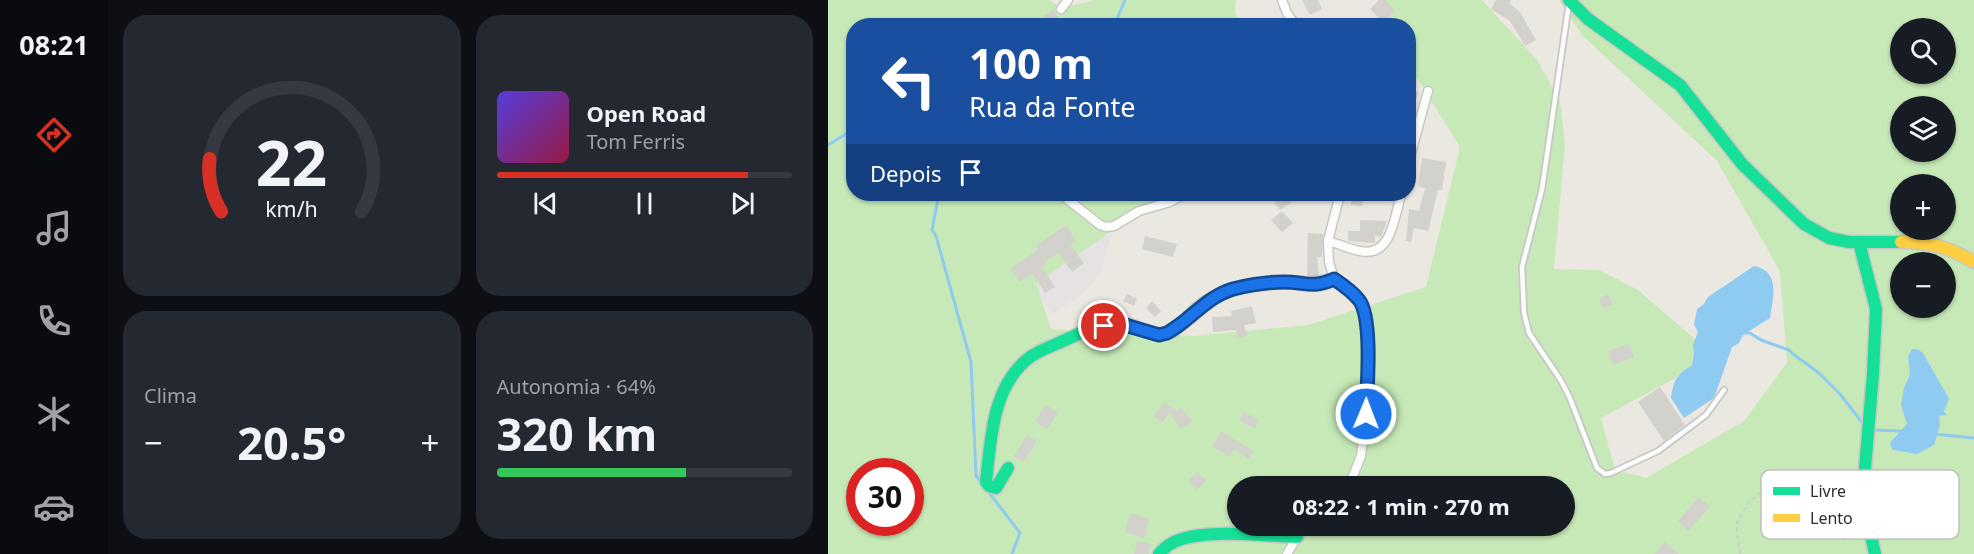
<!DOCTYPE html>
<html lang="pt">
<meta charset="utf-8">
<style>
body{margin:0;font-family:"Noto Sans",sans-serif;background:#242831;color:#f1f3f6;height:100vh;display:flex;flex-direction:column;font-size:22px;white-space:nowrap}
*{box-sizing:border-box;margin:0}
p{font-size:20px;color:#9ea1a6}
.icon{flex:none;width:33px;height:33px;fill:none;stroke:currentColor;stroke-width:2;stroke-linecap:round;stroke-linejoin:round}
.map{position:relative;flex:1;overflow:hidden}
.panel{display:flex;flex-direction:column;gap:15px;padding:15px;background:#0d0f14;width:720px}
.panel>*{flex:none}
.banner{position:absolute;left:18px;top:18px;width:570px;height:183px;border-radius:24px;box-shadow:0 2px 4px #0004;background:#1a4fa0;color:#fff;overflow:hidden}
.fabs{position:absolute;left:1062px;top:18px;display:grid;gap:12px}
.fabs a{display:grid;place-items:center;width:66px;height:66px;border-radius:50%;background:#171b24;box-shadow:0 2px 4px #0004;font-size:30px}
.speed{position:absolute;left:18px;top:458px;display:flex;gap:12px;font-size:30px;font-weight:700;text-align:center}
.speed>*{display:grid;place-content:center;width:78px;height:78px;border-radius:50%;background:#171b24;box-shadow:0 2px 4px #0004;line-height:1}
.speed .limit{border:9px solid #d22;background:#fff;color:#111}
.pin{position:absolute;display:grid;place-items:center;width:51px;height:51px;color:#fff;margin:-26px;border:3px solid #fff;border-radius:50%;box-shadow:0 2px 6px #0007}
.me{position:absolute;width:66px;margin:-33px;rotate:1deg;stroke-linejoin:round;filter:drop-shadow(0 0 4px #0008)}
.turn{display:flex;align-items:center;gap:21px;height:126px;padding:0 24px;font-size:27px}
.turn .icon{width:78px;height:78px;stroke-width:2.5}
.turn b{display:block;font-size:42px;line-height:51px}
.then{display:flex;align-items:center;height:57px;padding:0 24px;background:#0003;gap:12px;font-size:22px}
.big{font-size:45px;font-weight:700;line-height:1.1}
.panel .tile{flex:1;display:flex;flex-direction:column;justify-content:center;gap:9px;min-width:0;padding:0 21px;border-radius:24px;background:#242831}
.panel .dial{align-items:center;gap:0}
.dial svg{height:156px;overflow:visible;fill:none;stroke:#363941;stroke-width:7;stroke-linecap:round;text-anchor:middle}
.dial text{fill:#f1f3f6;stroke:none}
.song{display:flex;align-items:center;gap:18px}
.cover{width:72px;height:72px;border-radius:9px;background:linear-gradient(135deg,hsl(250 70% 55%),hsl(340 70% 35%))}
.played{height:6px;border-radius:3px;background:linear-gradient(90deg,#d93025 85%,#363941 85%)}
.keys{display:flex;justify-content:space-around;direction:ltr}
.heat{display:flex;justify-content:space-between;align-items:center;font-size:33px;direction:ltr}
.charge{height:9px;border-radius:4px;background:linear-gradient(90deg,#34c759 64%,#363941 0)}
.panel .tiles{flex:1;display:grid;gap:15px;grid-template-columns:repeat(2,1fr)}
.trip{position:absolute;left:399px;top:476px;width:348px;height:60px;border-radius:30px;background:#171b24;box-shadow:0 2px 4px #0004;font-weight:700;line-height:60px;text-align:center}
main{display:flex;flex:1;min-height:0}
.dock{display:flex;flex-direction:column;width:108px;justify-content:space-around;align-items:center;background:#090b0e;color:#9ea1a6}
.dock .icon{width:42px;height:42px}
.dock .selected{color:#d93025}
.dock b{font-size:27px;color:#f1f3f6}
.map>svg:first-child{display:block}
.industrial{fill:#e6e2e4}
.green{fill:#c6e9b7;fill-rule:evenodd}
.water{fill:#8fcbf1}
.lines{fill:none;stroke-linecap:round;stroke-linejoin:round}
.stream{stroke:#8fcbf1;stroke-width:3}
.building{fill:#d3d1cc}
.lane-casing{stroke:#c8c7c7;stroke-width:8}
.street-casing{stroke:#c8c7c7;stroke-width:11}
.fast-casing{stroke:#c8c7c7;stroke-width:15}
.slow-casing{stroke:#c8c7c7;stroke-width:15}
.path{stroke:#cacac9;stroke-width:1.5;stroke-dasharray:4.5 3;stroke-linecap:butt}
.lane{stroke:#fcfcfa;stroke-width:4.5}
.street{stroke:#fcfcfa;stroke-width:8}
.fast{stroke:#16e098;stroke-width:12}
.slow{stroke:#ffcf43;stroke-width:12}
.route-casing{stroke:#114b97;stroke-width:15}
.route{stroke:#1a73e8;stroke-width:10}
.key{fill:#fff;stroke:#c0c0c0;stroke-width:1.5}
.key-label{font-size:16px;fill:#2c2c2c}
</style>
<main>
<nav class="dock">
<b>08:21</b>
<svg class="icon selected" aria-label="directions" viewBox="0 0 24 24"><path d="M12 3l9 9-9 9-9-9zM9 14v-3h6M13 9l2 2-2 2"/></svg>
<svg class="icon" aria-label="music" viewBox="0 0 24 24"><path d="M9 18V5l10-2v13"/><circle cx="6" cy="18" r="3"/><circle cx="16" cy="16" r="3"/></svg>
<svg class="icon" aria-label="phone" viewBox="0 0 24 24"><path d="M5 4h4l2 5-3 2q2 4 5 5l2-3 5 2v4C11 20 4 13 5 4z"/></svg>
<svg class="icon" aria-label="climate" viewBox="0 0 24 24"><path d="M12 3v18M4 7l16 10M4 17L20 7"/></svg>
<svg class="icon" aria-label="car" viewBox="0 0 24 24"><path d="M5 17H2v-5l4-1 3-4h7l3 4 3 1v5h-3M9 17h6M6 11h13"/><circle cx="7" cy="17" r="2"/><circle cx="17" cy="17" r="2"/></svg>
</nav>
<section class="panel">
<div class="tiles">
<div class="tile dial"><svg viewBox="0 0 100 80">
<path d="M14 69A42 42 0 1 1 86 69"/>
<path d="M14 69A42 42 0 0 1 8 42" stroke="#d93025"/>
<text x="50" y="56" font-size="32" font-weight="700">22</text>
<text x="50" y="72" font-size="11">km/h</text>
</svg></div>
<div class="tile">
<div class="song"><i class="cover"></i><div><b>Open Road</b><p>Tom Ferris</p></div></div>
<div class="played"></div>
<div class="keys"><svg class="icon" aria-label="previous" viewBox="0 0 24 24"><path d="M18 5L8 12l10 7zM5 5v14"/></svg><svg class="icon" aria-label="pause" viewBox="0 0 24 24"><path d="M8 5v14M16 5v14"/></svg><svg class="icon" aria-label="next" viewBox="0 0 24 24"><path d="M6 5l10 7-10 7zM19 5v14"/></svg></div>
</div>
<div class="tile"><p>Clima</p>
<div class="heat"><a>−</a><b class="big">20.5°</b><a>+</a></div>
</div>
<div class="tile"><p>Autonomia · 64%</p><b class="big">320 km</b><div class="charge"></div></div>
</div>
</section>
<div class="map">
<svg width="1146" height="554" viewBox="0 0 1146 554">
<rect width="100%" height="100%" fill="#ebe8e1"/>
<path class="industrial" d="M 142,206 L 286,226 L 272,274 L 253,296 L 224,314 Z"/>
<path class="green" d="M 0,0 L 222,0 L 232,8 L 266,0 L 408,0 L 407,11 L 411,25 L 26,26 L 26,194 L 347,194 L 318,208 L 208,283 L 223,329 L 366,336 L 480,325 L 598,287 L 632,147 L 581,65 L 580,26 L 558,25 L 557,0 L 654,0 L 709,60 L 732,101 L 737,145 L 726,269 L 771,270 L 810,290 L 869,341 L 874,364 L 773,418 L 787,470 L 818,478 L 916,421 L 959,363 L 952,271 L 889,161 L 754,35 L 731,0 L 1146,0 L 1146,554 L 0,554 ZM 1072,28 L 1118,28 L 1118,74 L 1072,74 ZM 1072,106 L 1118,106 L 1118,152 L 1072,152 ZM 1072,184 L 1118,184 L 1118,230 L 1072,230 ZM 1072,262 L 1118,262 L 1118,308 L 1072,308 ZM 32,471 L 82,471 L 82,522 L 32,522 ZM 410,486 L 736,486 L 736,525 L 410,525 Z"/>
<g class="water">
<path d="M 926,266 C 953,271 945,298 942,318 L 915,335 L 911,343 L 904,347 L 886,398 L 856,418 L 843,398 C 846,379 848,376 864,365 L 866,354 L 865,345 L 870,332 L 866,325 L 869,309 L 876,304 L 880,297 Z"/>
<path d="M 1084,349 L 1089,349 L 1095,353 L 1121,399 L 1116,411 L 1118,415 L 1111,416 L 1112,425 L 1106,445 L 1089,454 L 1065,450 L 1062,443 L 1079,424 L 1073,405 L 1076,388 L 1082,374 L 1080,357 Z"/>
</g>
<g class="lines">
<g class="stream">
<path d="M 284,26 L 288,21 L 297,0"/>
<path d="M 0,145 L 26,129"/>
<path d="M 111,194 L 104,230 L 108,236 L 143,362 L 148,476 L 153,482"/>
<path d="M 917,333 L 922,333 L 933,340 L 961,350 L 965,354 L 991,373 L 1012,394 L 1036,425"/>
<path d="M 1043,430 L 1075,431"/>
<path d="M 1106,434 L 1146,438"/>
<path d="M 159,490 L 192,533 L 184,554"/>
</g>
</g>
<g class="building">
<path d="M 474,0 L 490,0 L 494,9 L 482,15 Z"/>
<path d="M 551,0 L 557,0 L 567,11 L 555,22 L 542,9 Z"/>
<path d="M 668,0 L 683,0 L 681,3 L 692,12 L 708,40 L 697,46 L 682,21 L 663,9 Z"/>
<path d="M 225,10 L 230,17 L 220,23 L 216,16 Z"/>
<path d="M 580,87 L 591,93 L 580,113 Z"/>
<path d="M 594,158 L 618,162 L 614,190 L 610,190 L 600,231 L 586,228 L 583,242 L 578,241 L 581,209 L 591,211 L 597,188 L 590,187 Z"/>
<path d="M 311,194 L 321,194 L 326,200 L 318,202 Z"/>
<path d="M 441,194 L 458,194 L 464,202 L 452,210 Z"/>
<path d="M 524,194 L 536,195 L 534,206 L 523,205 Z"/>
<path d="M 454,211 L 465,223 L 454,232 L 443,220 Z"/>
<path d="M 532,220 L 559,221 L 553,237 L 547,235 L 547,243 L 520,241 L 520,231 L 532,231 Z"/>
<path d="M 238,225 L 248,241 L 242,245 L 256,263 L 244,272 L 230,253 L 217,262 L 218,264 L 214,267 L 227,287 L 217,293 L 204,274 L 192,282 L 182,269 L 210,250 L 208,246 Z"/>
<path d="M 480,233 L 495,234 L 494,257 L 489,257 L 491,276 L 479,276 Z"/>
<path d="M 317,236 L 349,244 L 345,257 L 314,249 Z"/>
<path d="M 299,294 L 309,299 L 306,306 L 295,301 Z"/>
<path d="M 780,294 L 785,304 L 775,308 L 771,299 Z"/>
<path d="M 324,301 L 333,311 L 327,317 L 318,308 Z"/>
<path d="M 424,306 L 428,323 L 416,325 L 419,336 L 409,338 L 408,330 L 385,332 L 384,317 L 404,316 L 403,311 Z"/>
<path d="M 801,344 L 806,357 L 785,365 L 780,351 Z"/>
<path d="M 832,387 L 857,425 L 836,441 L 810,402 Z"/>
<path d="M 334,401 L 349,411 L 354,408 L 364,422 L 353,429 L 341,412 L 335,422 L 326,416 L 335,403 Z"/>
<path d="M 218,405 L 230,413 L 219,429 L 207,421 Z"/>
<path d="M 416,412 L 431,420 L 427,429 L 411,420 Z"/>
<path d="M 393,431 L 425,451 L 421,459 L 406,449 L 401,457 L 384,446 Z"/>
<path d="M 199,435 L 209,441 L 196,462 L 186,456 Z"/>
<path d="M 369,472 L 378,480 L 369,490 L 360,481 Z"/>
<path d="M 871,497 L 882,507 L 860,531 L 850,521 Z"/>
<path d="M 302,513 L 321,518 L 316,538 L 297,532 Z"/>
<path d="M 309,541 L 323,544 L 321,554 L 306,554 Z"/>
<path d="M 836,542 L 851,554 L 827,554 Z"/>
</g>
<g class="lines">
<defs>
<path id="lane" d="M 741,3 L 714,189 L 694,267 L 696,313 L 701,333 L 732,379 L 741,396 L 769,468 L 777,474 L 783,473 L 830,451 L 878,415 L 896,390"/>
<g id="street">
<path d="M 454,0 L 459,13 L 468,26"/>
<path d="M 233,9 L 240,0"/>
<path d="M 580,164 L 600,91"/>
<path d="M 233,194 L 272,225 L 278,227 L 286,226 L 311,211 L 342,202 L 357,194"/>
<path d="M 512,194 L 500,241 L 501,262 L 506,279 L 532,301 L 537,311 L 539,329 L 538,414 L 533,456 L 525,476 L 517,486"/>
<path d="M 500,241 C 511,244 521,249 532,251 C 564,258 567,215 573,194"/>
<path d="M 459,554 L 469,537 L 479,525"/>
</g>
<g id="fast">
<path d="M 741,0 L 760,19 L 852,85 L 914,164 L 976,224 L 1001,238 L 1021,242 L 1073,242"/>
<path d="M 1031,242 L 1048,309 L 1045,374 L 1037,468 L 1041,527 L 1047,554"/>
<path d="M 180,468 L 168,488 L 161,486 L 158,482 C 163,438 164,386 202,357 C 212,350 224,346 235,341 C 251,334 268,325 286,323 C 304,321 318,336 335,334 C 351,332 359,316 371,307 C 380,300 392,294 403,290 C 418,285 436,282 452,282 C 471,282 487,286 506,279"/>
<path d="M 331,554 C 335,549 340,545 346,542 C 374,528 437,536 469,537"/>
</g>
<path id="slow" d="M 1073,242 C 1103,242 1120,247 1146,262"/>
</defs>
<use href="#lane" class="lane-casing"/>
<use href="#street" class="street-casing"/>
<use href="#fast" class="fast-casing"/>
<use href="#slow" class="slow-casing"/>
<path class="path" d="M 912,554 L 908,524 L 920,503 L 955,475 L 997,528 L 1017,540 L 1031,532"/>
<use href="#lane" class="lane"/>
<use href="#street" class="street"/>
<use href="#fast" class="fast"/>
<use href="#slow" class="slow"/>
</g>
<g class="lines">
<defs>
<path id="route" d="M 276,326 L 290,323 L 331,335 L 339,333 C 363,320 378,297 405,289 C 421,285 439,282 456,282 C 478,282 484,289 506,279 C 515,285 524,291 531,300 C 545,318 539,389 538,414"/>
</defs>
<use href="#route" class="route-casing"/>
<use href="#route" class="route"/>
</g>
<rect x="933" y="470" width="198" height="69" rx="9" class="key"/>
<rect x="945" y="487" width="27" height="8" fill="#16e098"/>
<rect x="945" y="514" width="27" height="8" fill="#ffcf43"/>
<g class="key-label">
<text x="982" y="497">Livre</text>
<text x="982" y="524">Lento</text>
</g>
</svg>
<div class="fabs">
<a><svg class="icon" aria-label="search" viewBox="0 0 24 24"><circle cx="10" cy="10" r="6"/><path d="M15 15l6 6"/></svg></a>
<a><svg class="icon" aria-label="layers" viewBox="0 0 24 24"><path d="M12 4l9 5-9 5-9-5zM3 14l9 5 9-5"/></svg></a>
<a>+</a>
<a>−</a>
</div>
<div class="speed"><div class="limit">30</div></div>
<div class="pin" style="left:276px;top:326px;background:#d93025"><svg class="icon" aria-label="arrive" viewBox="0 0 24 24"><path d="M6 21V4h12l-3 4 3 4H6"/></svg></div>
<svg class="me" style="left:538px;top:414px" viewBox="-20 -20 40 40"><circle r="17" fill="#1a73e8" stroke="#fff" stroke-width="3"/><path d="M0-11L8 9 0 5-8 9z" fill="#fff"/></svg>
<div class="trip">08:22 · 1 min · 270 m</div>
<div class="banner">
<div class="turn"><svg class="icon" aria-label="left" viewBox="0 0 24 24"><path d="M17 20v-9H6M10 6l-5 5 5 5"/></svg><div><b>100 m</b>Rua da Fonte</div></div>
<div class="then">Depois<svg class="icon" aria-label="arrive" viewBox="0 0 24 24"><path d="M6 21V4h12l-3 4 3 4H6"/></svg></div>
</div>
</div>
</main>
